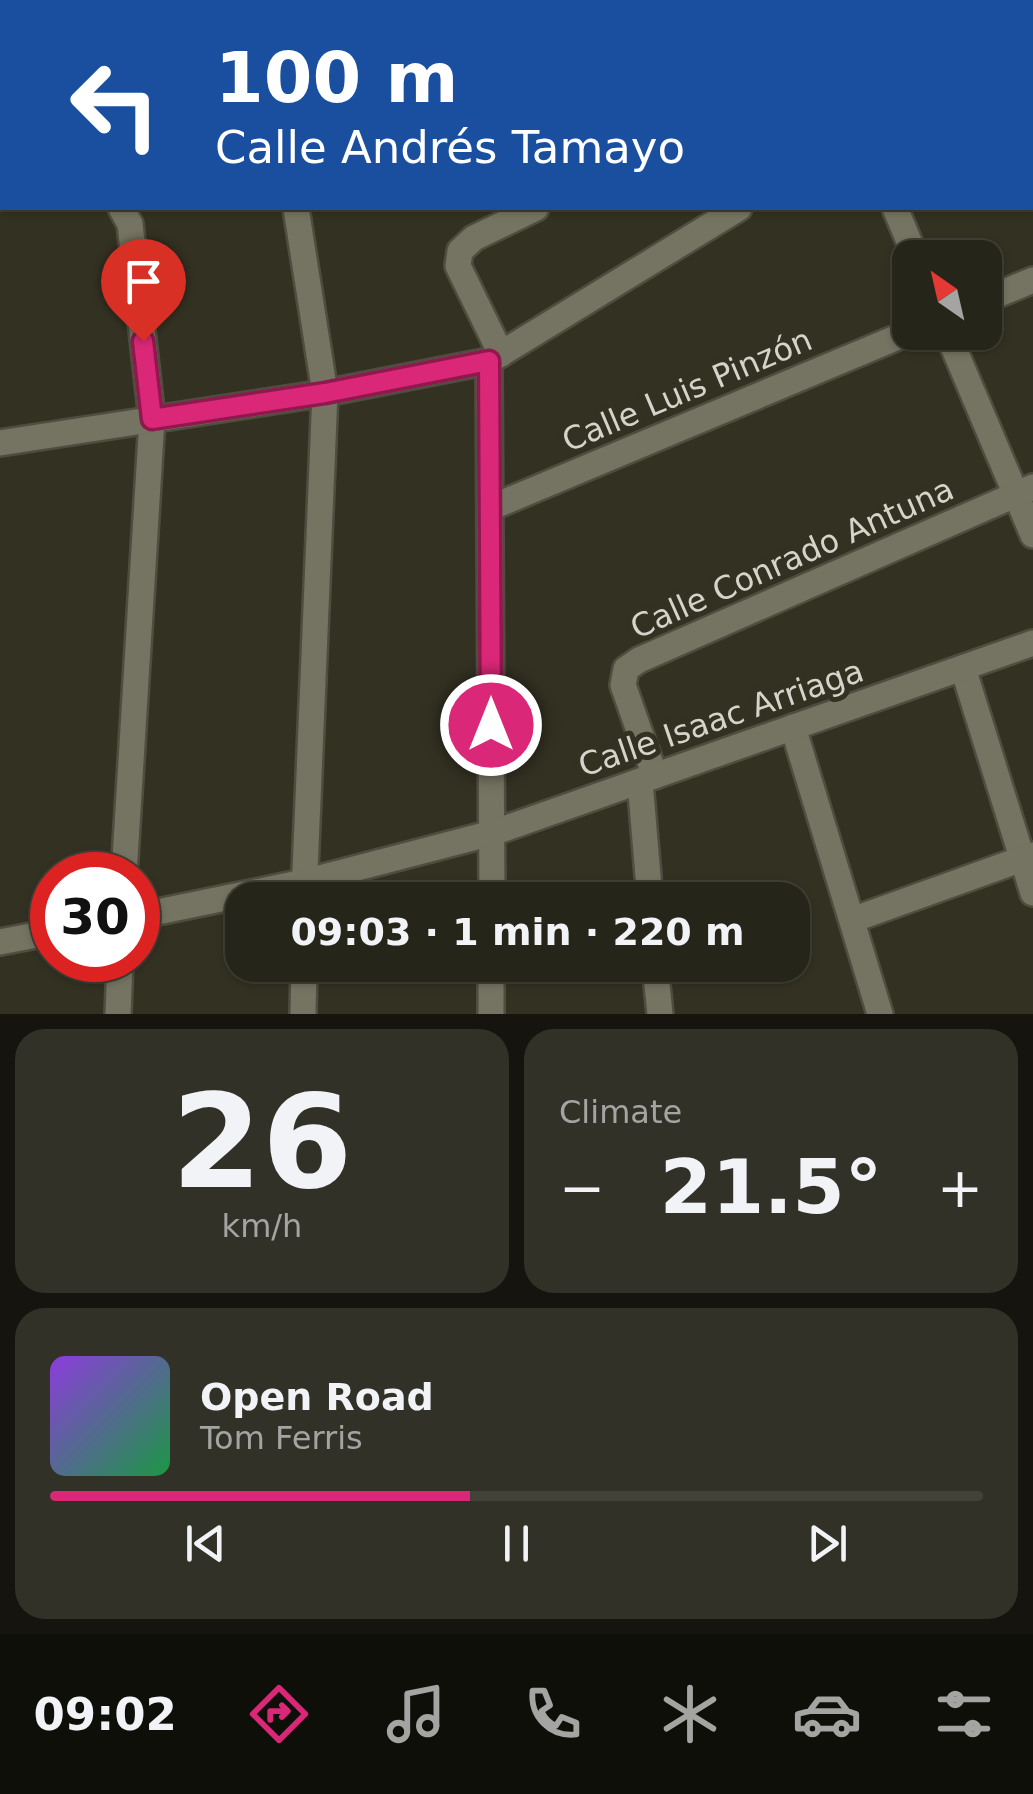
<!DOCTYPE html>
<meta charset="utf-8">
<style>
body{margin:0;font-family:"DejaVu Sans",sans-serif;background:#323127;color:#f1f3f6;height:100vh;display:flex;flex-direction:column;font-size:38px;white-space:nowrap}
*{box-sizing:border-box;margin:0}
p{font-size:32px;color:#a4a5a2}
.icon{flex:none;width:55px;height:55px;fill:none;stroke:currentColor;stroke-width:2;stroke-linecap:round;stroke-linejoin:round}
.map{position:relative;height:1014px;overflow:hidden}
.panel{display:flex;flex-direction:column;gap:15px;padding:15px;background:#15140e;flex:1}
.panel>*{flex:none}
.banner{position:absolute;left:0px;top:0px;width:1035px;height:210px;box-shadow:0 2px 8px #0004,0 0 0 2px #424239;background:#1a4fa0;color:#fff;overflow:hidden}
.needle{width:65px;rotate:326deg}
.controls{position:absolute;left:892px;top:240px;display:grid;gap:20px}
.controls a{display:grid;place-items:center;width:110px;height:110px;border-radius:20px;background:#26251a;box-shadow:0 2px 8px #0004,0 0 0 2px #424239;font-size:50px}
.speed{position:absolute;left:30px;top:852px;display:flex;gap:20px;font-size:50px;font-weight:700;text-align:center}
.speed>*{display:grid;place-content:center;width:130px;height:130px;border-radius:50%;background:#26251a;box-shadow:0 2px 8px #0004,0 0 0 2px #424239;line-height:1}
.speed .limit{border:15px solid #d22;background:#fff;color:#111}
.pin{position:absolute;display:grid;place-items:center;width:85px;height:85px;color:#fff;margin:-102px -42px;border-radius:50% 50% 50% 0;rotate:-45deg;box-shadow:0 0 10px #0007}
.pin .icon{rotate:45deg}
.me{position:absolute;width:110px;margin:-55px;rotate:0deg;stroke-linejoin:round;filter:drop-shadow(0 0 8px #0008)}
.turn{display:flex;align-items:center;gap:35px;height:210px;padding:0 50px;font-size:45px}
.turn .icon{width:130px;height:130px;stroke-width:2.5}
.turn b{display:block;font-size:70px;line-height:85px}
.big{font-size:75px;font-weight:800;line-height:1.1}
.panel .card{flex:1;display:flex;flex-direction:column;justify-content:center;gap:15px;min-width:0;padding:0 35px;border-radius:30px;background:#323127}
.panel .dial{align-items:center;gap:0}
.dial b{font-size:130px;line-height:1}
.song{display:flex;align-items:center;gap:30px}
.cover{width:120px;height:120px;border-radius:15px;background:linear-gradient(135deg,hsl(270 70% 55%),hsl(140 70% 35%))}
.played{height:10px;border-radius:5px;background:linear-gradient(90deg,#db2777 45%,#424239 45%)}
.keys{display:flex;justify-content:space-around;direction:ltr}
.heat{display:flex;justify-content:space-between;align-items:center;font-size:55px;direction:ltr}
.panel .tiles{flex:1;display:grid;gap:15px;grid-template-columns:1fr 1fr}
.card:last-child{grid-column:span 2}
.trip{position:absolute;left:225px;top:882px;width:585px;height:100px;border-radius:30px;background:#26251a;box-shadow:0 2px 8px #0004,0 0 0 2px #424239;font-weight:800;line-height:100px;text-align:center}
.tabs{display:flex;height:160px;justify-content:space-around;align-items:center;background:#0f0f0a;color:#a4a5a2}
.tabs .icon{width:70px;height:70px}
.tabs .selected{color:#db2777}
.tabs b{font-size:45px;color:#f1f3f6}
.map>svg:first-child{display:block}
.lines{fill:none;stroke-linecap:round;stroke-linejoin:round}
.minor-casing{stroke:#4f4d40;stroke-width:30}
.path{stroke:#78776a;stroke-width:4;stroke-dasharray:10 5;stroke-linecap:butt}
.minor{stroke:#757361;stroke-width:25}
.route-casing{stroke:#8e194d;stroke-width:25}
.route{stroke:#db2777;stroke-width:18}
.labels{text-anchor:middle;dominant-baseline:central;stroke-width:10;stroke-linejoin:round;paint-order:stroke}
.street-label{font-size:32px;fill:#d5d4ca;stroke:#333122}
</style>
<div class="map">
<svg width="1033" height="1014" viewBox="0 0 1033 1014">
<rect width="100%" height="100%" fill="#333122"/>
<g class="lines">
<defs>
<g id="minor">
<path d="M 13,0 L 14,2"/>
<path d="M 211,0 L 212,2"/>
<path d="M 331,2 L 335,0"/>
<path d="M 612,2 L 617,0"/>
<path d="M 1032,57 L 1033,56"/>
<path d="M 121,208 L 130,224 L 152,419 L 124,875"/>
<path d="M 296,208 L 325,393 L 304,895"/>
<path d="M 895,208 L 916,258"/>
<path d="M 985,300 L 1033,280"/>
<path d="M 947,332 L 1033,535"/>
<path d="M 501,354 L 458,266 L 460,251 L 474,238 L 536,208"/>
<path d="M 489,361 L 492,900"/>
<path d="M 0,443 L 325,393 L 489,361 L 739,208"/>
<path d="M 490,508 L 910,332"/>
<path d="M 963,668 L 1033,893"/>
<path d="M 793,727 L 880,1014"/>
<path d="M 655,776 L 623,685 L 626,669 L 639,660 L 1033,487"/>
<path d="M 640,781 L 650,900"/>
<path d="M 138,916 L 304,882 L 492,833 L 1033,643"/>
<path d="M 852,920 L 1033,855"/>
<path d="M 0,942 L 52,932"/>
<path d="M 655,965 L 660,1014"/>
<path d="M 118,1014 L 120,960"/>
<path d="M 303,1014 L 304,965"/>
<path d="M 491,1014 L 491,965"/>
</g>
</defs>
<use href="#minor" class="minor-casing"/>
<path class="path" d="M 852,0 L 853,2"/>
<use href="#minor" class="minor"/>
</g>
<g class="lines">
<defs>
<path id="route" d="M 143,341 L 152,419 L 325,393 L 489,361 L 491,725"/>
</defs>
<use href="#route" class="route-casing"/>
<use href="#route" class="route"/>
</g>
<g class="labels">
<g class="street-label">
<text transform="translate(687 390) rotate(-23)">Calle Luis Pinzón</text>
<text transform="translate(792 558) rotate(-24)">Calle Conrado Antuna</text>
<text transform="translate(721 718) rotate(-19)">Calle Isaac Arriaga</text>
</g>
</g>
</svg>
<div class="controls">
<a><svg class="needle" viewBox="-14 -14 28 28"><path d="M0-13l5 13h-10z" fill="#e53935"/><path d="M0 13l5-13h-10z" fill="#a4a5a2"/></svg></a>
</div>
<div class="speed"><div class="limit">30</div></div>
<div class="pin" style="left:143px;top:341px;background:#d93025"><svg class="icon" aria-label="arrive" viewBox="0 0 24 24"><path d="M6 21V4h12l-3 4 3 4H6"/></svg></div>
<svg class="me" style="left:491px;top:725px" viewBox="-20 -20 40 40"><circle r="17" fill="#db2777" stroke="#fff" stroke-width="3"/><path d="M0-11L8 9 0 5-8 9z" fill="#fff"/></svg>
<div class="trip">09:03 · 1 min · 220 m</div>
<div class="banner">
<div class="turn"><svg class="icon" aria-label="left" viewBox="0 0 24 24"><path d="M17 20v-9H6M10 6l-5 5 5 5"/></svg><div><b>100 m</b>Calle Andrés Tamayo</div></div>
</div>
</div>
<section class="panel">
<div class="tiles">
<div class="card dial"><b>26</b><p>km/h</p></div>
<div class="card"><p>Climate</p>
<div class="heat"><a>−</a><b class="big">21.5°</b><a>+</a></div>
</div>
<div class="card">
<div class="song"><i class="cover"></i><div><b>Open Road</b><p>Tom Ferris</p></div></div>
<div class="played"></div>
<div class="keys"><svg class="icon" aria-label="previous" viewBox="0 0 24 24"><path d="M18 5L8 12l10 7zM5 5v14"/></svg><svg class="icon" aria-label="pause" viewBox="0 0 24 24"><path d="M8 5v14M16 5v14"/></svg><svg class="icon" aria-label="next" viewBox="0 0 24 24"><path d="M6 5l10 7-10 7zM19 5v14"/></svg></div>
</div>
</div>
</section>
<nav class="tabs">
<b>09:02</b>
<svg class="icon selected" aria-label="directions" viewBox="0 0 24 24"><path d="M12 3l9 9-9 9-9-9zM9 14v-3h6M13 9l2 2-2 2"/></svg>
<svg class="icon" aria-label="music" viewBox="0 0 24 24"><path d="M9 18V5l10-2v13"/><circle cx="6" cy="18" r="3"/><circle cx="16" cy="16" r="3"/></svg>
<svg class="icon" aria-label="phone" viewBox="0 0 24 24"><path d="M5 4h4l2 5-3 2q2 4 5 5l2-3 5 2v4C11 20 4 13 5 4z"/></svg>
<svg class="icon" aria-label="climate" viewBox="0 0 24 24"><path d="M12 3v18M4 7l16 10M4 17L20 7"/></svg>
<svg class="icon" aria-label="car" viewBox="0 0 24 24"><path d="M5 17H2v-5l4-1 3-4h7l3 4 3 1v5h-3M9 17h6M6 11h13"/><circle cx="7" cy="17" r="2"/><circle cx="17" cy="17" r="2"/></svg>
<svg class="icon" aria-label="filters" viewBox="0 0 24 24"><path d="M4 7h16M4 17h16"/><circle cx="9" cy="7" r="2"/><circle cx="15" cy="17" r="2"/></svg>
</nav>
